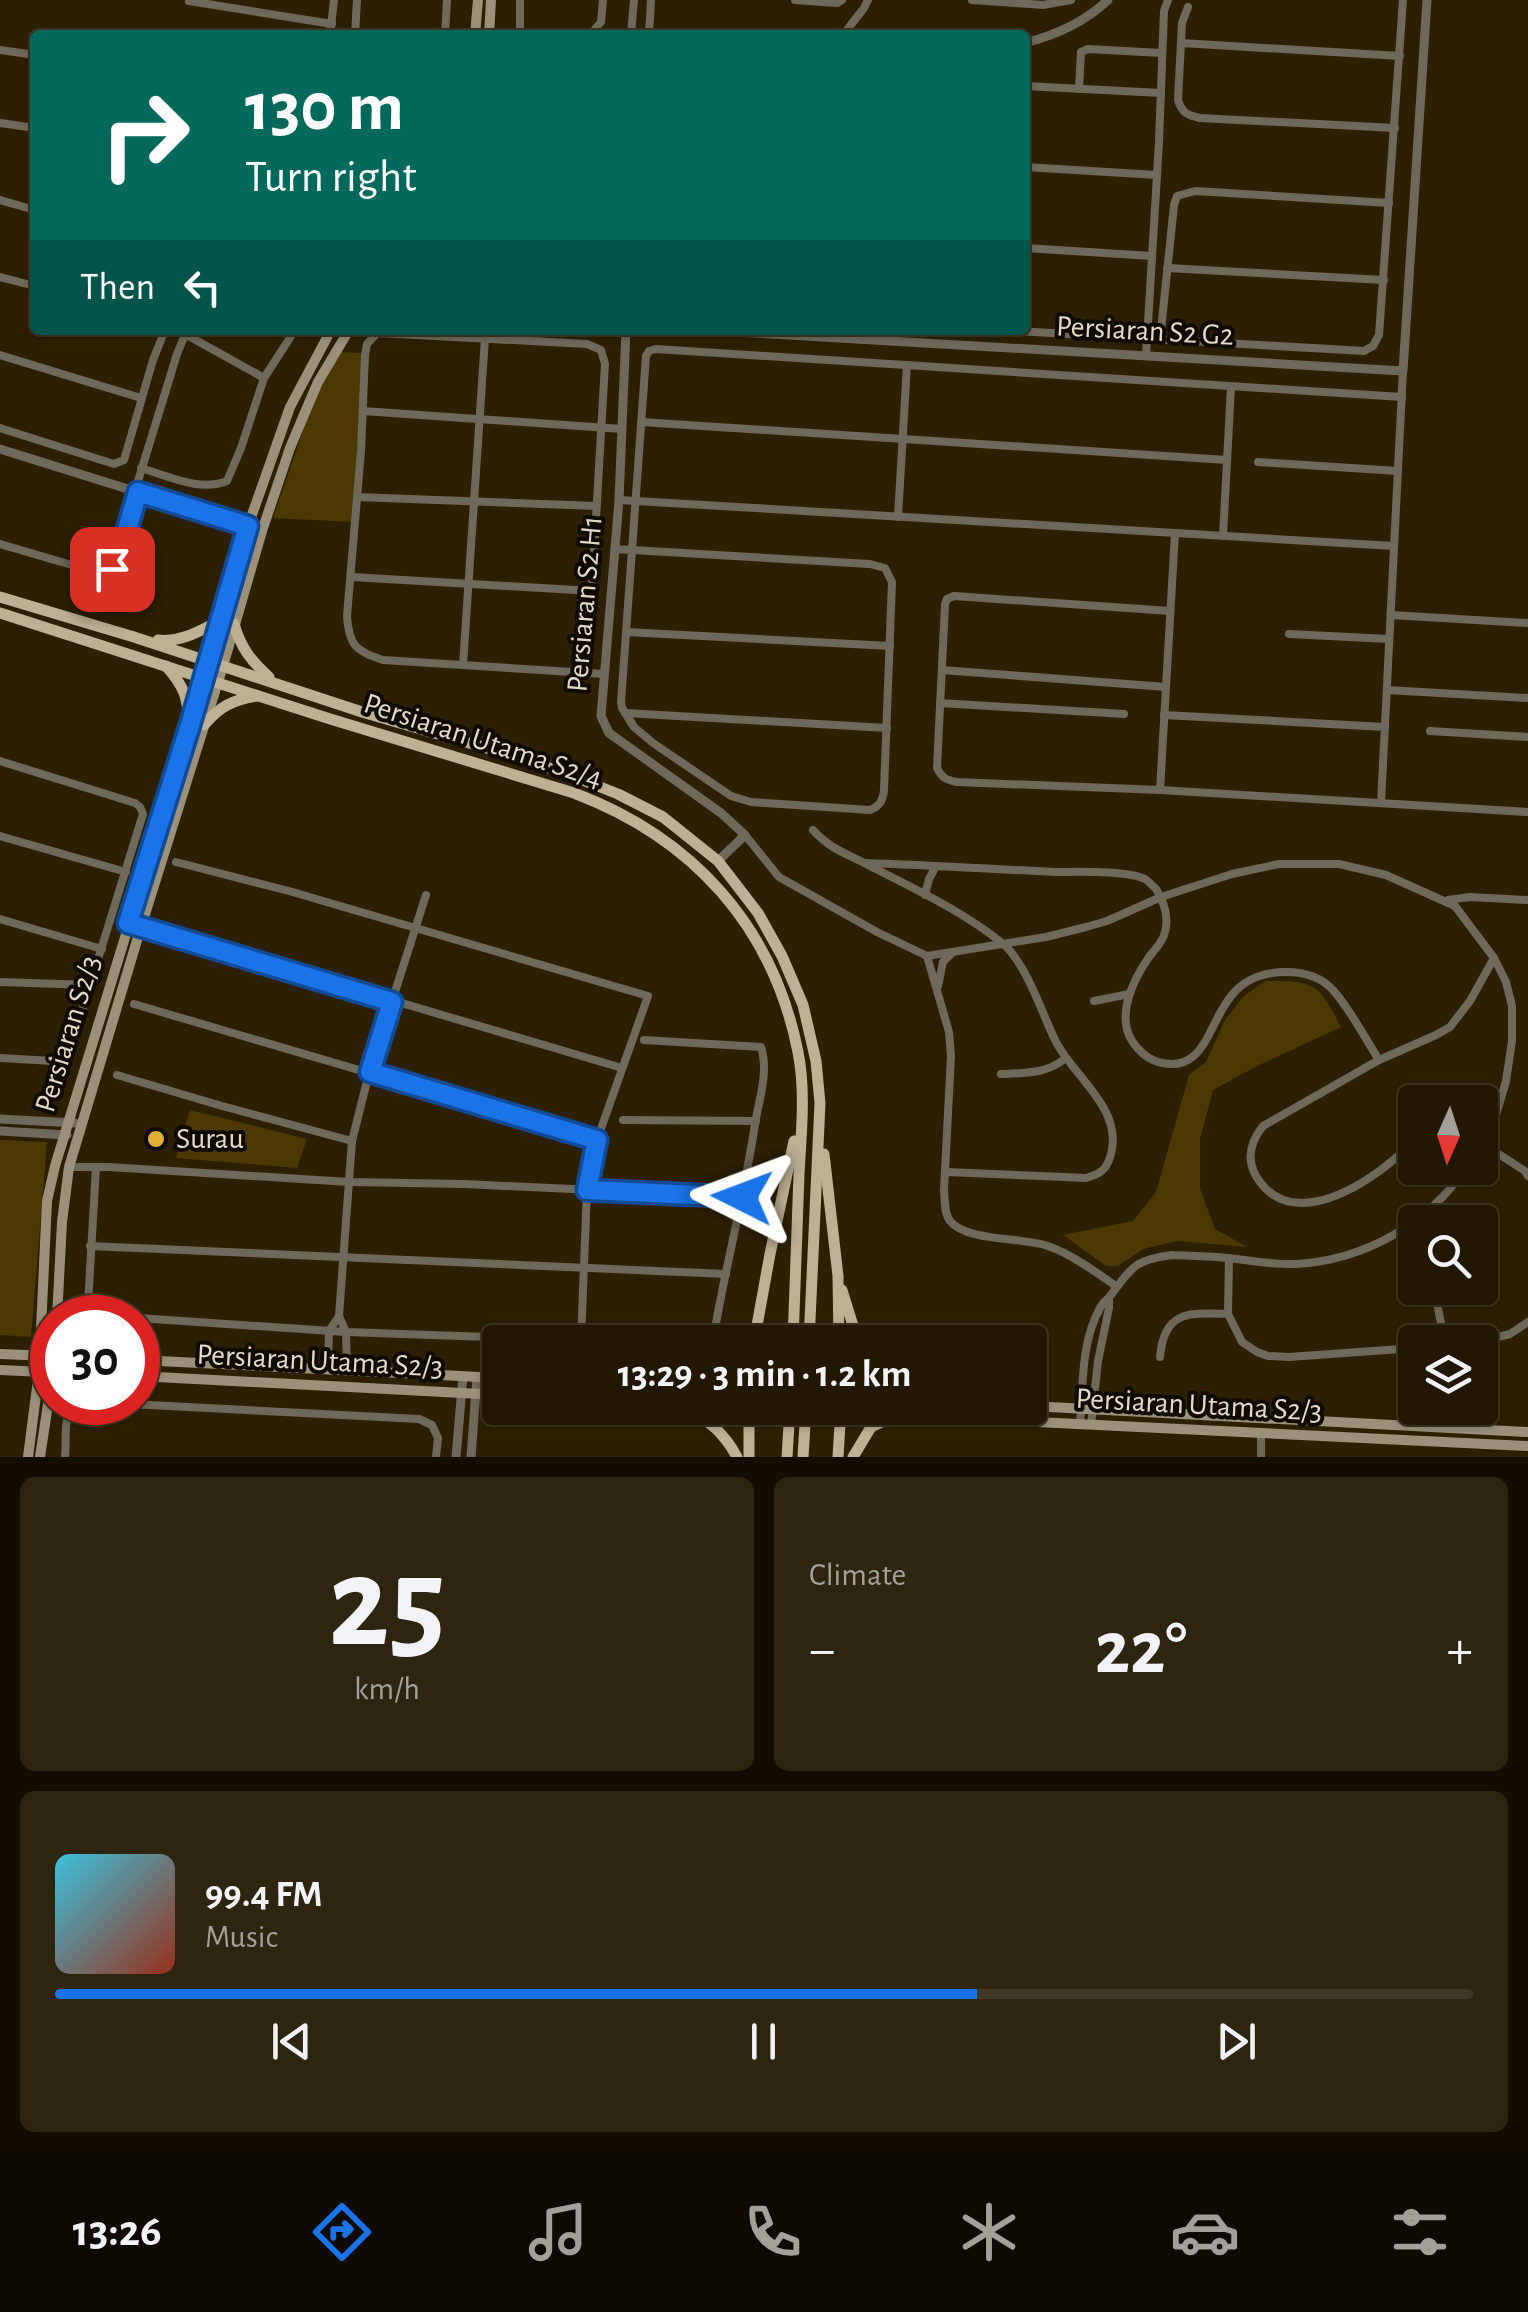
<!DOCTYPE html>
<meta charset="utf-8">
<style>
body{margin:0;font-family:"Alegreya Sans",sans-serif;background:#2e2511;color:#f1f3f6;height:100vh;display:flex;flex-direction:column;font-size:38px;white-space:nowrap}
*{box-sizing:border-box;margin:0}
p{font-size:32px;color:#a2a099}
.icon{flex:none;width:55px;height:55px;fill:none;stroke:currentColor;stroke-width:2;stroke-linecap:round;stroke-linejoin:round}
.map{position:relative;height:1457px;overflow:hidden}
.drawer{display:flex;flex-direction:column;gap:20px;padding:20px;background:#130d01;flex:1}
.drawer>*{flex:none}
.hud{position:absolute;left:30px;top:30px;width:1000px;height:305px;border-radius:10px;box-shadow:0 2px 8px #0004,0 0 0 2px #3f3724;background:#00695c;color:#fff;overflow:hidden}
.needle{width:65px;rotate:183deg}
.fabs{position:absolute;left:1398px;top:1085px;display:grid;gap:20px}
.fabs a{display:grid;place-items:center;width:100px;height:100px;border-radius:10px;background:#221802;box-shadow:0 2px 8px #0004,0 0 0 2px #3f3724;font-size:50px}
.speed{position:absolute;left:30px;top:1295px;display:flex;gap:20px;font-size:50px;font-weight:700;text-align:center}
.speed>*{display:grid;place-content:center;width:130px;height:130px;border-radius:50%;background:#221802;box-shadow:0 2px 8px #0004,0 0 0 2px #3f3724;line-height:1}
.speed .limit{border:15px solid #d22;background:#fff;color:#111}
.pin{position:absolute;display:grid;place-items:center;width:85px;height:85px;color:#fff;margin:-42px;border-radius:20px;box-shadow:0 5px 15px #0006}
.me{position:absolute;width:110px;margin:-55px;rotate:273deg;stroke-linejoin:round;filter:drop-shadow(0 0 8px #0008)}
.turn{display:flex;align-items:center;gap:35px;height:210px;padding:0 50px;font-size:45px}
.turn .icon{width:130px;height:130px;stroke-width:2.5}
.turn b{display:block;font-size:70px;line-height:85px}
.then{display:flex;align-items:center;height:95px;padding:0 50px;background:#0003;gap:20px;font-size:38px}
.big{font-size:75px;font-weight:700;line-height:1.1}
.drawer .tile{flex:1;display:flex;flex-direction:column;justify-content:center;gap:15px;min-width:0;padding:0 35px;border-radius:15px;background:#2e2511}
.drawer .dial{align-items:center;gap:0}
.dial b{font-size:130px;line-height:1}
.song{display:flex;align-items:center;gap:30px}
.cover{width:120px;height:120px;border-radius:15px;background:linear-gradient(135deg,hsl(190 70% 55%),hsl(10 70% 35%))}
.played{height:10px;border-radius:5px;background:linear-gradient(90deg,#1a73e8 65%,#3f3724 65%)}
.keys{display:flex;justify-content:space-around;direction:ltr}
.heat{display:flex;justify-content:space-between;align-items:center;font-size:55px;direction:ltr}
.drawer .tiles{flex:1;display:grid;gap:20px;grid-template-columns:1fr 1fr}
.tile:last-child{grid-column:span 2}
.trip{position:absolute;left:482px;top:1325px;width:565px;height:100px;border-radius:10px;background:#221802;box-shadow:0 2px 8px #0004,0 0 0 2px #3f3724;font-weight:700;line-height:100px;text-align:center}
.tab-bar{display:flex;height:160px;justify-content:space-around;align-items:center;background:#0e0a01;color:#a2a099}
.tab-bar .icon{width:70px;height:70px}
.tab-bar .on{color:#1a73e8}
.tab-bar b{font-size:45px;color:#f1f3f6}
.map>svg:first-child{display:block}
.green{fill:#4c3902}
.lines{fill:none;stroke-linecap:round;stroke-linejoin:round}
.minor{stroke:#6f695b;stroke-width:8}
.tertiary{stroke:#6f695b;stroke-width:9}
.secondary{stroke:#9b917b;stroke-width:10}
.primary{stroke:#bdb093;stroke-width:11}
.route-casing{stroke:#114b97;stroke-width:25}
.route{stroke:#1a73e8;stroke-width:18}
.poi-dot{fill:#e0b034;stroke:#100b02;stroke-width:4}
.labels{text-anchor:middle;dominant-baseline:central;stroke-width:8;stroke-linejoin:round;paint-order:stroke}
.street-label{font-size:30px;fill:#e2dac9;stroke:#100b02}
.poi-label{font-size:30px;fill:#e2dac9;stroke:#100b02;text-anchor:start}
</style>
<div class="map">
<svg width="1528" height="1457" viewBox="0 0 1528 1457">
<rect width="100%" height="100%" fill="#2d2002"/>
<g class="green">
<path d="M 338,352 L 363,353 L 354,522 L 273,518 L 320,382 Z"/>
<path d="M 1265,981 C 1316,981 1318,983 1341,1027 L 1255,1067 L 1213,1090 L 1200,1139 L 1200,1189 L 1215,1229 L 1247,1247 L 1178,1241 L 1143,1249 L 1118,1266 L 1106,1266 L 1063,1235 L 1133,1221 L 1156,1192 L 1189,1075 L 1206,1062 L 1225,1020 L 1243,997 Z"/>
<path d="M 190,1110 L 307,1139 L 297,1168 L 176,1158 Z"/>
<path d="M 0,1140 L 47,1142 L 31,1337 L 0,1335 Z"/>
</g>
<g class="lines">
<g class="minor">
<path d="M 520,0 L 520,31 L 527,35"/>
<path d="M 795,0 L 837,3 L 842,0"/>
<path d="M 972,0 L 1043,5 L 1071,0"/>
<path d="M 189,1 L 332,24"/>
<path d="M 1188,7 L 1182,23 L 1178,100 C 1182,113 1187,115 1200,118 L 1395,128"/>
<path d="M 330,35 L 334,0"/>
<path d="M 355,35 L 357,0"/>
<path d="M 445,35 L 447,0"/>
<path d="M 590,35 L 601,22 L 603,0"/>
<path d="M 631,35 L 634,0"/>
<path d="M 649,35 L 651,0"/>
<path d="M 843,35 L 864,8 L 868,0"/>
<path d="M 1181,43 L 1400,56"/>
<path d="M 0,50 L 35,55"/>
<path d="M 1025,86 L 1161,93"/>
<path d="M 1079,89 L 1081,52 L 1088,49 L 1162,53"/>
<path d="M 0,123 L 35,128"/>
<path d="M 1025,167 L 1157,175"/>
<path d="M 0,200 L 35,210"/>
<path d="M 1025,248 L 1152,256"/>
<path d="M 1167,268 L 1384,280"/>
<path d="M 0,277 L 35,286"/>
<path d="M 173,330 L 185,334 L 264,378"/>
<path d="M 997,330 L 1364,351 L 1373,346 L 1379,335 L 1403,0"/>
<path d="M 1160,340 L 1174,205 L 1177,196 L 1195,191 L 1389,203"/>
<path d="M 0,355 L 141,398"/>
<path d="M 1146,356 L 1159,142 L 1164,11 L 1168,0"/>
<path d="M 363,411 L 622,429"/>
<path d="M 641,422 L 1227,460"/>
<path d="M 0,428 L 114,464 L 124,460 L 153,360 L 165,330"/>
<path d="M 1258,462 L 1398,471"/>
<path d="M 141,468 C 168,476 200,492 227,481 L 241,448 L 264,378 L 295,330"/>
<path d="M 135,491 L 177,354 L 187,330"/>
<path d="M 357,497 L 596,506"/>
<path d="M 619,500 L 1394,546"/>
<path d="M 898,517 L 907,365"/>
<path d="M 1223,536 L 1231,387"/>
<path d="M 0,544 L 96,572 L 107,571 L 117,564 L 138,492"/>
<path d="M 615,549 L 870,564 L 885,568 L 892,582 L 884,790 C 883,800 880,806 870,810 L 751,802 L 731,796 L 653,743 L 634,727 L 622,708 L 621,702 L 646,356 L 649,351 L 656,349 L 1402,397"/>
<path d="M 352,577 L 592,591"/>
<path d="M 1170,611 L 954,596 L 947,599 L 945,604 L 937,768 C 942,778 946,780 957,782 L 1160,790 L 1528,812"/>
<path d="M 1391,615 L 1528,623"/>
<path d="M 626,632 L 890,646"/>
<path d="M 1289,634 L 1389,639"/>
<path d="M 463,665 L 485,338"/>
<path d="M 942,670 L 1166,687"/>
<path d="M 587,673 L 605,364 L 601,350 L 587,344 L 377,333 L 367,344 L 365,355 L 361,451 L 347,616 C 349,645 355,651 383,660 L 604,674"/>
<path d="M 1387,690 L 1528,698"/>
<path d="M 940,703 L 1124,714"/>
<path d="M 625,713 L 887,728"/>
<path d="M 1164,715 L 1385,727"/>
<path d="M 1430,731 L 1528,737"/>
<path d="M 0,761 L 135,803 L 140,807 L 143,814 L 68,1056 L 54,1061 L 0,1058"/>
<path d="M 1160,790 L 1175,533"/>
<path d="M 1381,803 L 1403,371"/>
<path d="M 813,830 C 831,850 848,854 870,866 C 913,888 964,912 1002,943 C 1026,962 1042,1014 1056,1042 C 1075,1078 1123,1109 1111,1154 C 1107,1170 1100,1174 1086,1178 L 946,1172"/>
<path d="M 745,835 L 779,877 L 877,932 L 927,956 L 1046,937 L 1086,927 L 1107,921 L 1161,897 L 1232,874 L 1279,864 L 1339,864 L 1386,875 L 1455,906 L 1494,958 L 1506,982 L 1512,1006 L 1512,1041 L 1506,1081 L 1496,1115 L 1480,1147"/>
<path d="M 0,836 L 126,872"/>
<path d="M 176,862 L 289,891 L 648,996 L 597,1140 L 587,1190 L 581,1340"/>
<path d="M 865,863 C 928,865 991,869 1054,872 C 1075,872 1127,870 1145,879 C 1147,880 1154,887 1156,889 C 1164,901 1169,918 1165,932 C 1163,942 1155,949 1149,957 C 1133,980 1116,1015 1132,1041 C 1138,1050 1145,1057 1155,1061 C 1205,1078 1208,1022 1232,995 C 1245,979 1265,972 1286,972 C 1303,972 1321,977 1333,990 C 1350,1009 1365,1038 1379,1060"/>
<path d="M 925,895 L 929,879 L 936,866"/>
<path d="M 1448,900 L 1470,897 L 1528,900"/>
<path d="M 0,919 L 102,949"/>
<path d="M 137,925 L 622,1068"/>
<path d="M 927,956 L 949,1032 L 951,1056 L 944,1190 C 945,1200 944,1213 950,1221 C 967,1242 1023,1237 1048,1246 C 1073,1255 1094,1271 1116,1286"/>
<path d="M 0,982 L 91,985"/>
<path d="M 938,986 L 943,962 L 951,954"/>
<path d="M 1094,1001 L 1129,994"/>
<path d="M 134,1004 L 597,1140"/>
<path d="M 644,1040 L 761,1047 C 769,1072 759,1099 755,1124 C 745,1191 728,1257 716,1323 L 711,1339 L 707,1342"/>
<path d="M 1001,1074 C 1026,1073 1046,1074 1066,1058"/>
<path d="M 117,1075 L 222,1106 L 352,1141"/>
<path d="M 623,1120 L 756,1121"/>
<path d="M 1480,1142 L 1525,1171 L 1528,1176"/>
<path d="M 1415,1144 C 1401,1152 1391,1163 1378,1172 C 1343,1197 1285,1225 1256,1176 C 1246,1158 1251,1141 1263,1126 L 1379,1060 L 1436,1035 L 1450,1027 L 1470,1001 L 1494,958"/>
<path d="M 69,1167 L 109,1167 L 349,1182 L 464,1184 L 742,1197"/>
<path d="M 96,1167 L 88,1305 C 93,1320 110,1317 124,1318"/>
<path d="M 90,1246 L 726,1274"/>
<path d="M 1229,1258 L 1228,1314 L 1242,1342 L 1257,1352 L 1268,1356 L 1289,1357 L 1415,1348"/>
<path d="M 1437,1288 L 1435,1294 L 1445,1342"/>
<path d="M 138,1318 L 346,1332 L 626,1342"/>
<path d="M 1478,1342 L 1510,1334 L 1528,1322"/>
<path d="M 1160,1357 C 1164,1310 1189,1313 1228,1314"/>
<path d="M 328,1369 L 329,1331 L 339,1316"/>
<path d="M 347,1369 L 346,1332 L 339,1316 L 352,1141 L 369,1073 L 426,895"/>
<path d="M 91,1402 L 419,1419 L 432,1425 L 438,1438 L 436,1457"/>
<path d="M 1080,1424 C 1083,1386 1081,1342 1100,1308 C 1104,1300 1105,1303 1110,1296 C 1132,1268 1133,1260 1172,1255 C 1190,1256 1208,1256 1227,1258 C 1250,1260 1273,1265 1296,1264 C 1365,1260 1428,1224 1466,1168"/>
<path d="M 1091,1425 L 1098,1361 L 1109,1308 L 1109,1298"/>
<path d="M 65,1457 C 67,1438 61,1411 80,1402"/>
<path d="M 1261,1457 L 1261,1433"/>
</g>
<g class="tertiary">
<path d="M 1025,43 C 1056,35 1085,22 1108,0"/>
<path d="M 626,330 L 619,500 L 601,716 L 609,733 L 721,813 L 745,835 L 718,861"/>
<path d="M 704,330 L 1403,371 L 1427,0"/>
<path d="M 0,449 L 262,531"/>
<path d="M 0,1119 L 75,1123"/>
<path d="M 0,1131 L 67,1135"/>
<path d="M 456,1457 L 463,1376"/>
<path d="M 471,1457 L 477,1377"/>
</g>
<g class="secondary">
<path d="M 475,35 L 478,0"/>
<path d="M 489,35 L 491,0"/>
<path d="M 57,1318 L 62,1222 L 69,1167 L 141,927 L 223,666 L 262,531 L 290,448 L 306,410 L 318,382 L 349,330"/>
<path d="M 0,1354 L 52,1356"/>
<path d="M 138,1360 L 500,1378"/>
<path d="M 0,1370 L 44,1372"/>
<path d="M 138,1376 L 500,1395"/>
<path d="M 1030,1406 L 1528,1432"/>
<path d="M 749,1408 L 1528,1446"/>
<path d="M 28,1457 L 39,1372 L 47,1201 L 55,1166 L 190,725 L 248,526 L 290,407 L 331,330"/>
<path d="M 40,1457 L 52,1378"/>
</g>
<g class="primary">
<path d="M 0,597 L 134,637 L 362,712 L 521,758 L 580,779 L 618,794 L 663,817 L 718,861 L 758,913 L 782,956 L 803,1005 L 816,1061 L 820,1103 L 809,1342"/>
<path d="M 0,613 L 327,718 L 574,793 C 693,838 773,926 798,1052 C 806,1092 801,1135 799,1174 C 797,1230 795,1286 793,1342"/>
<path d="M 234,624 C 241,648 251,661 269,677"/>
<path d="M 158,640 C 181,643 201,630 221,620"/>
<path d="M 166,666 C 185,687 187,697 190,725"/>
<path d="M 204,725 C 220,706 233,700 257,696"/>
<path d="M 824,1154 L 838,1276 L 839,1342"/>
<path d="M 842,1290 L 858,1342"/>
<path d="M 754,1342 L 770,1254 L 794,1141"/>
<path d="M 685,1408 C 709,1420 724,1433 737,1457"/>
<path d="M 749,1457 L 749,1408"/>
<path d="M 787,1457 L 790,1408"/>
<path d="M 803,1457 L 806,1408"/>
<path d="M 838,1457 L 841,1408"/>
<path d="M 853,1457 L 871,1427 L 896,1415"/>
</g>
</g>
<g class="lines">
<defs>
<path id="route" d="M 112,569 L 117,564 L 138,492 L 248,526 L 190,725 L 128,923 L 392,1002 L 370,1072 L 597,1140 L 587,1190 L 742,1197"/>
</defs>
<use href="#route" class="route-casing"/>
<use href="#route" class="route"/>
</g>
<circle class="poi-dot" cx="156" cy="1139" r="10"/>
<g class="labels">
<g class="street-label">
<text transform="translate(1145 331) rotate(3)">Persiaran S2 G2</text>
<text transform="translate(585 604) rotate(-85)">Persiaran S2 H1</text>
<text transform="translate(483 741) rotate(18)">Persiaran Utama S2/4</text>
<text transform="translate(68 1034) rotate(-73)">Persiaran S2/3</text>
<text transform="translate(320 1361) rotate(3)">Persiaran Utama S2/3</text>
<text transform="translate(1199 1405) rotate(3)">Persiaran Utama S2/3</text>
</g>
<g class="poi-label">
<text x="176" y="1139">Surau</text>
</g>
</g>
</svg>
<div class="fabs">
<a><svg class="needle" viewBox="-14 -14 28 28"><path d="M0-13l5 13h-10z" fill="#e53935"/><path d="M0 13l5-13h-10z" fill="#a2a099"/></svg></a>
<a><svg class="icon" aria-label="search" viewBox="0 0 24 24"><circle cx="10" cy="10" r="6"/><path d="M15 15l6 6"/></svg></a>
<a><svg class="icon" aria-label="layers" viewBox="0 0 24 24"><path d="M12 4l9 5-9 5-9-5zM3 14l9 5 9-5"/></svg></a>
</div>
<div class="speed"><div class="limit">30</div></div>
<div class="pin" style="left:112px;top:569px;background:#d93025"><svg class="icon" aria-label="arrive" viewBox="0 0 24 24"><path d="M6 21V4h12l-3 4 3 4H6"/></svg></div>
<svg class="me" style="left:742px;top:1197px" viewBox="-20 -20 40 40"><path d="M0-17L14 15 0 8-14 15z" fill="#1a73e8" stroke="#fff" stroke-width="4"/></svg>
<div class="trip">13:29 · 3 min · 1.2 km</div>
<div class="hud">
<div class="turn"><svg class="icon" aria-label="right" viewBox="0 0 24 24"><path d="M7 20v-9h11M14 6l5 5-5 5"/></svg><div><b>130 m</b>Turn right</div></div>
<div class="then">Then<svg class="icon" aria-label="left" viewBox="0 0 24 24"><path d="M17 20v-9H6M10 6l-5 5 5 5"/></svg></div>
</div>
</div>
<section class="drawer">
<div class="tiles">
<div class="tile dial"><b>25</b><p>km/h</p></div>
<div class="tile"><p>Climate</p>
<div class="heat"><a>−</a><b class="big">22°</b><a>+</a></div>
</div>
<div class="tile">
<div class="song"><i class="cover"></i><div><b>99.4 FM</b><p>Music</p></div></div>
<div class="played"></div>
<div class="keys"><svg class="icon" aria-label="previous" viewBox="0 0 24 24"><path d="M18 5L8 12l10 7zM5 5v14"/></svg><svg class="icon" aria-label="pause" viewBox="0 0 24 24"><path d="M8 5v14M16 5v14"/></svg><svg class="icon" aria-label="next" viewBox="0 0 24 24"><path d="M6 5l10 7-10 7zM19 5v14"/></svg></div>
</div>
</div>
</section>
<nav class="tab-bar">
<b>13:26</b>
<svg class="icon on" aria-label="directions" viewBox="0 0 24 24"><path d="M12 3l9 9-9 9-9-9zM9 14v-3h6M13 9l2 2-2 2"/></svg>
<svg class="icon" aria-label="music" viewBox="0 0 24 24"><path d="M9 18V5l10-2v13"/><circle cx="6" cy="18" r="3"/><circle cx="16" cy="16" r="3"/></svg>
<svg class="icon" aria-label="phone" viewBox="0 0 24 24"><path d="M5 4h4l2 5-3 2q2 4 5 5l2-3 5 2v4C11 20 4 13 5 4z"/></svg>
<svg class="icon" aria-label="climate" viewBox="0 0 24 24"><path d="M12 3v18M4 7l16 10M4 17L20 7"/></svg>
<svg class="icon" aria-label="car" viewBox="0 0 24 24"><path d="M5 17H2v-5l4-1 3-4h7l3 4 3 1v5h-3M9 17h6M6 11h13"/><circle cx="7" cy="17" r="2"/><circle cx="17" cy="17" r="2"/></svg>
<svg class="icon" aria-label="filters" viewBox="0 0 24 24"><path d="M4 7h16M4 17h16"/><circle cx="9" cy="7" r="2"/><circle cx="15" cy="17" r="2"/></svg>
</nav>
